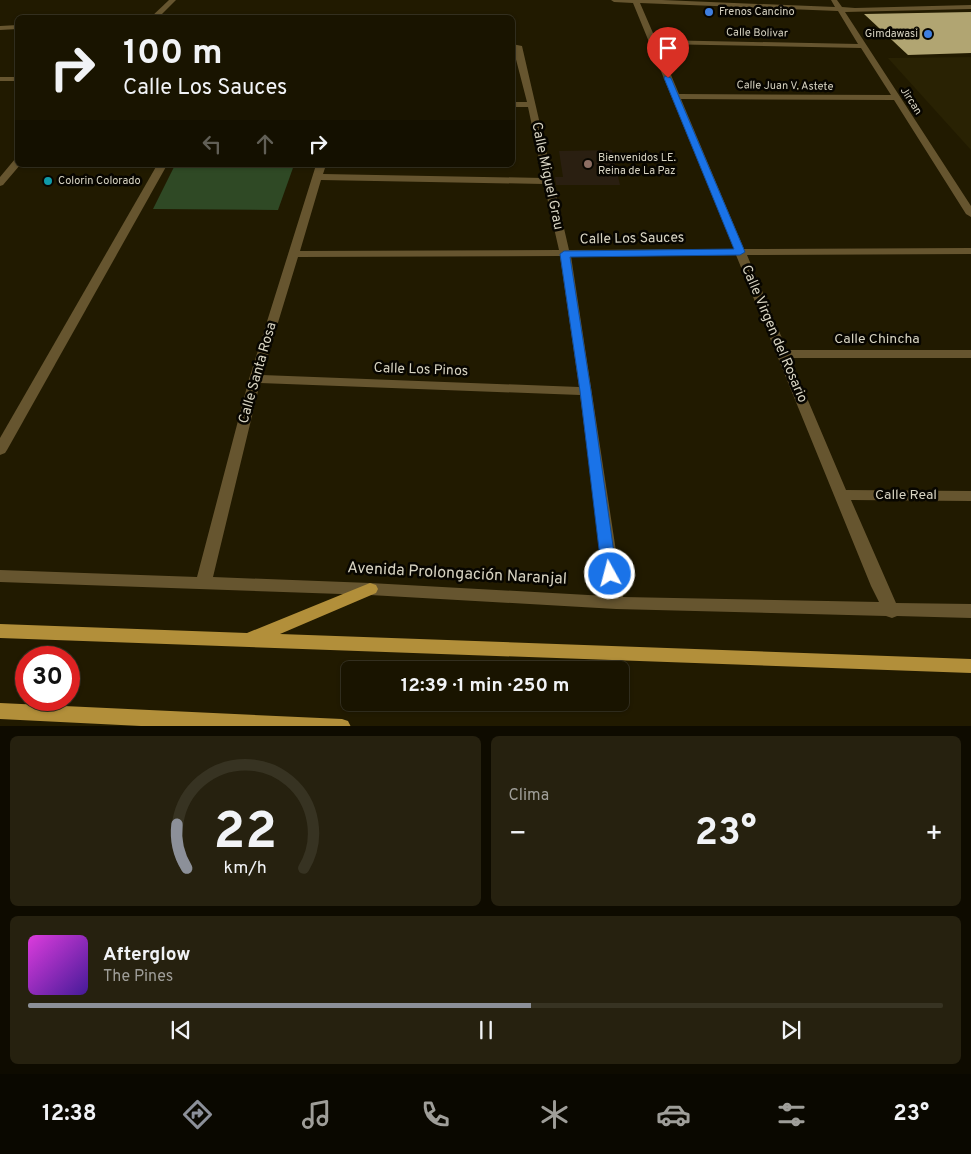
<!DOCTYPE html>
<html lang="es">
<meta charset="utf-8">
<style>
body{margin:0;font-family:Overpass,sans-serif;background:#26210f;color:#f1f3f6;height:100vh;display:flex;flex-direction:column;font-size:19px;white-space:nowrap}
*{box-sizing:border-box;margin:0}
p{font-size:16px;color:#9f9e99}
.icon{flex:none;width:28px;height:28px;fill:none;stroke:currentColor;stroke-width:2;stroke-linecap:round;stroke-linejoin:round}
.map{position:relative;height:726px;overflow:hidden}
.sheet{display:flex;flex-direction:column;gap:10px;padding:10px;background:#0e0b00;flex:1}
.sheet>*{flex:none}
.top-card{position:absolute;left:15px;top:15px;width:500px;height:152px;border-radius:8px;box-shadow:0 1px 4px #0004,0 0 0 1px #373322;background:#191400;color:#f1f3f6;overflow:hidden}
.speed{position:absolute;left:15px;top:646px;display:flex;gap:10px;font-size:25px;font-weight:700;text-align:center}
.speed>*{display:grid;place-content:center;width:65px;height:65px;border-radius:50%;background:#191400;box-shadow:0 1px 4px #0004,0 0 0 1px #373322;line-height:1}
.speed .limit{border:8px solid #d22;background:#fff;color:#111}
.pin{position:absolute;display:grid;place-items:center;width:42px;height:42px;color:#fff;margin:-51px -21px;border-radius:50% 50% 50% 0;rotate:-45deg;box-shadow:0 0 5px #0007}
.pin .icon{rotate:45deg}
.me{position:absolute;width:55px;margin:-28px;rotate:353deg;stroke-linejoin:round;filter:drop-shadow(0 0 4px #0008)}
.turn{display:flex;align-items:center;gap:18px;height:105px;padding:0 25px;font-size:22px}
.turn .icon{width:65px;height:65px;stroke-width:2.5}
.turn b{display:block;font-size:35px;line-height:42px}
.lanes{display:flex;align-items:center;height:48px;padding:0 25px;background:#0003;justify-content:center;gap:25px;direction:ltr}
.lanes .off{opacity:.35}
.big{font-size:38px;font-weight:700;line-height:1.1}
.sheet .widget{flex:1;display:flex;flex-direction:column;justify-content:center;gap:8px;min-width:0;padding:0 18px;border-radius:8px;background:#26210f}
.sheet .dial{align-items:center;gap:0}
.dial svg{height:130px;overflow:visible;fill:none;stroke:#373322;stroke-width:7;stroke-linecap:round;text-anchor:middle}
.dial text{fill:#f1f3f6;stroke:none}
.song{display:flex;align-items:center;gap:15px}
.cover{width:60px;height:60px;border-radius:8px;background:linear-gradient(135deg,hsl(300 70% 55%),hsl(260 70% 35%))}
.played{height:5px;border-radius:2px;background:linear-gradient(90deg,#8c9099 55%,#373322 55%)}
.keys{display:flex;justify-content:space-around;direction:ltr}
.heat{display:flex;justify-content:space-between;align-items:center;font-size:28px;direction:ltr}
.sheet .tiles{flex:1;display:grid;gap:10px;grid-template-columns:1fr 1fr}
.widget:last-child{grid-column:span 2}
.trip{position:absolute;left:341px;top:661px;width:288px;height:50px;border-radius:8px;background:#191400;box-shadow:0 1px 4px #0004,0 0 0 1px #373322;font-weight:700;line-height:50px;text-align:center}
.menu{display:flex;height:80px;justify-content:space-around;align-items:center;background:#0a0800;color:#9f9e99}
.menu .icon{width:35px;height:35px}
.menu .on{color:#8c9099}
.menu b{font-size:22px;color:#f1f3f6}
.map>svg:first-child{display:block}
.built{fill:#292203}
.education{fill:#2a1f11}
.green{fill:#2f4925}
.building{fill:#b1a572}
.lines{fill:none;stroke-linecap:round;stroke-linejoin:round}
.minor{fill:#66552f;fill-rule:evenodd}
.major{fill:#b28f3a;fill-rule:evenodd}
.route{fill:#1a73e8;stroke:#114b97}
.shop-dot{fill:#3f7fe0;stroke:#080600;stroke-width:2}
.education-dot{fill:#8d6e63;stroke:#080600;stroke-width:2}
.culture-dot{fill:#0f9aa8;stroke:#080600;stroke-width:2}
.labels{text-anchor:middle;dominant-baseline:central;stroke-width:5;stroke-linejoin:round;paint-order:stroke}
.far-poi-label{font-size:11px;fill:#d7d3c1;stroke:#080600;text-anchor:start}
.far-street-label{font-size:11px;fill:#d7d3c1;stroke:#080600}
.street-label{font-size:14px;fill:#d7d3c1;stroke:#080600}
.near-street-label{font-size:16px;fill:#d7d3c1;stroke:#080600}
</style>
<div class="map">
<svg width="971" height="727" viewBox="0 0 971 727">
<rect width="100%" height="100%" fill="#211a00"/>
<path class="built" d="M 971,57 L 971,150 L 888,58 Z"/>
<path class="education" d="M 612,150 L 620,185 L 556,185 L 555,177 L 563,177 L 559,151 Z"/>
<path class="green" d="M 175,165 L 294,165 L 278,210 L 153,209 Z"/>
<path class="building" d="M 971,12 L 971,53 L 908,55 L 864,14 Z"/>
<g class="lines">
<g class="minor">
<path d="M 169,0 L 176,0 L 158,18 L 150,18 Z"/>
<path d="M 611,0 L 662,0 L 835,7 L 831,0 L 837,0 L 842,7 L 855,8 L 971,5 L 971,9 L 845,12 L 971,206 L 971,217 L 966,214 L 894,100 L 681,99 L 744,249 L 971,248 L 971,254 L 747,255 L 787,350 L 971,350 L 971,358 L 790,358 L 846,490 L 971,491 L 971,501 L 851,500 L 896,603 L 971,604 L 971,618 L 897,616 L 892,618 L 886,616 L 616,609 L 370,595 L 0,582 L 0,570 L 197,577 L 249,379 L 316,165 L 326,165 L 323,174 L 543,178 L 528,107 L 512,107 L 512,102 L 527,102 L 512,44 L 522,46 L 569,250 L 734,249 L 633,3 L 614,2 ZM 640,3 L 838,11 L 858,44 L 656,40 ZM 658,44 L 861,48 L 891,95 L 679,94 ZM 321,180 L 544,184 L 559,250 L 300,251 ZM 736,255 L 871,586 L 879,602 L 623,597 L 571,256 ZM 560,256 L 579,387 L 262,375 L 298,257 ZM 260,383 L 580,395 L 606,596 L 370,583 L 213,577 Z"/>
<path d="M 18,25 L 18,29 L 0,30 L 0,26 Z"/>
<rect x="0" y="77" width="18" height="4"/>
<path d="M 18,158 L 18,165 L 20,165 L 3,185 L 0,186 L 0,177 L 15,159 Z"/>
<path d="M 157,165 L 167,165 L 7,450 L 5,453 L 0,455 L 0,438 Z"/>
</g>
<g class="major">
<path d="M 370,583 L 376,585 L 378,589 L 376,593 L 280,634 L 971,659 L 971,673 L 0,638 L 0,624 L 247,633 Z"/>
<path d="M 0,703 L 342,719 L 348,721 L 351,727 L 161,727 L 0,719 Z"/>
</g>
</g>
<path class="route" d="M 665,76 L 671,78 L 745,252 L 740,255 L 570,257 L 591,391 L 617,574 L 615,578 L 610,579 L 604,578 L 602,574 L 580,391 L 560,254 L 564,251 L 734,249 L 664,78 Z"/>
<g class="shop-dot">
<circle cx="709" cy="12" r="5"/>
<circle cx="928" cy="34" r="5"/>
</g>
<circle class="education-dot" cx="588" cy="164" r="5"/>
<circle class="culture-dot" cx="48" cy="181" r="5"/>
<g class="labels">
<g class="far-poi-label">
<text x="719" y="12">Frenos Cancino</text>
<text x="918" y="34" text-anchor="end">Gimdawasi</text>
<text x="598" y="158">Bienvenidos LE.<tspan x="598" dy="13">Reina de La Paz</tspan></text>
<text x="58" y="181">Colorin Colorado</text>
</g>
<g class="far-street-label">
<text transform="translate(757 33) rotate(1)">Calle Bolivar</text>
<text transform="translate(785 86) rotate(1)">Calle Juan V. Astete</text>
<text transform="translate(911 101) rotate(57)">Jircan</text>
</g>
<g class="street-label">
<text transform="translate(547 176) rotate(78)">Calle Miguel Grau</text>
<text transform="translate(632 239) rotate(-1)">Calle Los Sauces</text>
<text transform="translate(774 334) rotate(67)">Calle Virgen del Rosario</text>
<text x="877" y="339">Calle Chincha</text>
<text transform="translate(421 370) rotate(2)">Calle Los Pinos</text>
<text transform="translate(258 373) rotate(-74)">Calle Santa Rosa</text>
<text x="906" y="495">Calle Real</text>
</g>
<g class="near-street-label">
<text transform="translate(457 574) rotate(3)">Avenida Prolongación Naranjal</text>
</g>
</g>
</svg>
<div class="speed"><div class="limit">30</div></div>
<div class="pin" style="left:668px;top:78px;background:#d93025"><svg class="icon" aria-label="arrive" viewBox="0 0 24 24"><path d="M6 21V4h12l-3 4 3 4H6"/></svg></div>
<svg class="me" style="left:610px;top:574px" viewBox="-20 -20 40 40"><circle r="17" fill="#1a73e8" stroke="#fff" stroke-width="3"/><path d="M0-11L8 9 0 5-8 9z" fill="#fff"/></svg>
<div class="trip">12:39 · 1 min · 250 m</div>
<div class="top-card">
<div class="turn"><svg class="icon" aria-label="right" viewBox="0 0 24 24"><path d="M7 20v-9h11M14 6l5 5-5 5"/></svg><div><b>100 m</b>Calle Los Sauces</div></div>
<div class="lanes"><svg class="icon off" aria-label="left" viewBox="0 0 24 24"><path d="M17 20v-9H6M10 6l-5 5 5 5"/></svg><svg class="icon off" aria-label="ahead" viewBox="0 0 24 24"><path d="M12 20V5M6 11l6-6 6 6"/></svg><svg class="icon" aria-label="right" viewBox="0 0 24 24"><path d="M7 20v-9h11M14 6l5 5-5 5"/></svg></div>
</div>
</div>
<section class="sheet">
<div class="tiles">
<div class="widget dial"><svg viewBox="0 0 100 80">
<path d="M14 69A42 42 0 1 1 86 69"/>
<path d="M14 69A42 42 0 0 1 8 42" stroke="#8c9099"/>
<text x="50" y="56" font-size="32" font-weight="700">22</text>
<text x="50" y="72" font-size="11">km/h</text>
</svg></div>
<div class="widget"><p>Clima</p>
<div class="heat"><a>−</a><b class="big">23°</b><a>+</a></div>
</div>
<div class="widget">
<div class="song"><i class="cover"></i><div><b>Afterglow</b><p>The Pines</p></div></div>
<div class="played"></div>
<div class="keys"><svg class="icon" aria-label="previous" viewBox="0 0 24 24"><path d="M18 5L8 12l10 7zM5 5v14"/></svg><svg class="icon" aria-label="pause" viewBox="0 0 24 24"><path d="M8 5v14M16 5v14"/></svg><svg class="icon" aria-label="next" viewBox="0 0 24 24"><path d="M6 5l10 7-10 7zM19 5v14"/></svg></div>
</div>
</div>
</section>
<nav class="menu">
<b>12:38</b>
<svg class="icon on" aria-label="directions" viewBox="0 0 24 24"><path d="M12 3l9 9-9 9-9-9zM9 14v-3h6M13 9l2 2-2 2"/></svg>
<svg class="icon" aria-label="music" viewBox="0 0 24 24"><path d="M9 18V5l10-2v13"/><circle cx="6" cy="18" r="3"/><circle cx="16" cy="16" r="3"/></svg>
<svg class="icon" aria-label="phone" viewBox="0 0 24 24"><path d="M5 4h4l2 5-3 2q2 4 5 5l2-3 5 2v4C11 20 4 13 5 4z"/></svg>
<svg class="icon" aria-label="climate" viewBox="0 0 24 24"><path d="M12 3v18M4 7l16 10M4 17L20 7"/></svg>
<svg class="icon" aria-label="car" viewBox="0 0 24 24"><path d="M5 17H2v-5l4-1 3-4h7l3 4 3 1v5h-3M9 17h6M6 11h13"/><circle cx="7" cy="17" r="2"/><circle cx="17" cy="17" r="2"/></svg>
<svg class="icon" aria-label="filters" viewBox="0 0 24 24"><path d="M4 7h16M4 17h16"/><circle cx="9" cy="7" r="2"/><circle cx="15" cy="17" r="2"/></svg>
<b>23°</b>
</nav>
